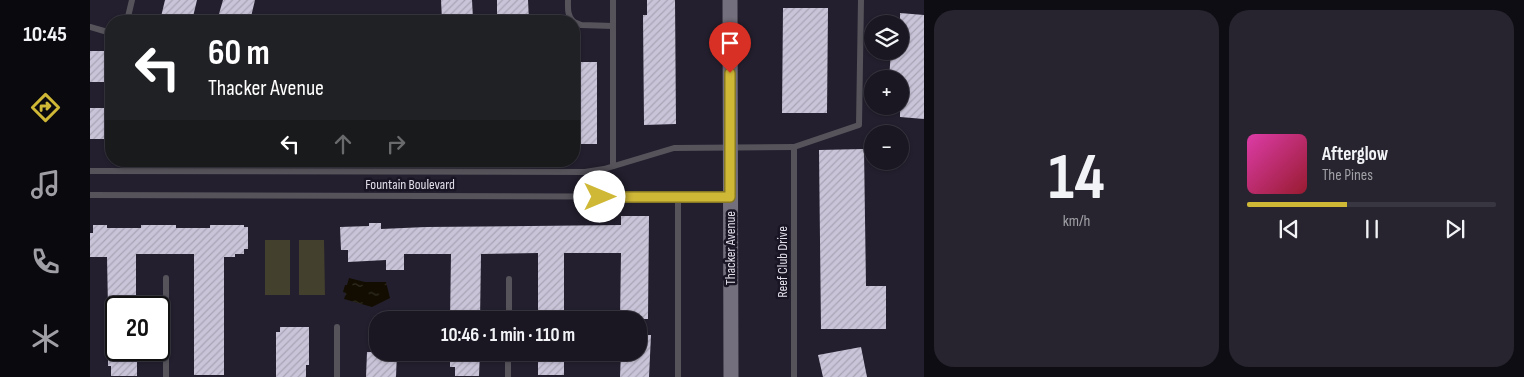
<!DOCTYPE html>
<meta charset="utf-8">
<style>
body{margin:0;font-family:"Sofia Sans Condensed",sans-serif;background:#27242f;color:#f1f3f6;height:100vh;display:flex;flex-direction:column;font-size:19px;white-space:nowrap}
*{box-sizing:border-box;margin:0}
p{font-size:16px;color:#9f9fa5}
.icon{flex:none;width:28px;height:28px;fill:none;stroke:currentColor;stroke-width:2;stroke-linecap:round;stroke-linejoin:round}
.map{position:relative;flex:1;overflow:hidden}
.side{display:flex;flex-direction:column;gap:10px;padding:10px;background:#0e0d13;width:600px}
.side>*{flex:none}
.guide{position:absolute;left:15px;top:15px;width:475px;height:152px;border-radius:20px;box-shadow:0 1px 4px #0004,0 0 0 1px #383640;background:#202124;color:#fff;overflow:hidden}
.tools{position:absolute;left:774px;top:15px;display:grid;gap:10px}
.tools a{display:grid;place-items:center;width:45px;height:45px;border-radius:50%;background:#1a1722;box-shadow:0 1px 4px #0004,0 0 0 1px #383640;font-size:25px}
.speed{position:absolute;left:15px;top:296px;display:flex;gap:10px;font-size:25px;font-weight:700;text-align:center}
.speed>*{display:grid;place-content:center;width:65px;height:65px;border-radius:50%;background:#1a1722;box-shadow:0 1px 4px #0004,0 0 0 1px #383640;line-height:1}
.speed .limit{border:2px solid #111;border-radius:8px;background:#fff;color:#111}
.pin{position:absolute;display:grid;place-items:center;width:42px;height:42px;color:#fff;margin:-51px -21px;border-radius:50% 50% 50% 0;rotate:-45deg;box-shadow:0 0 5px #0007}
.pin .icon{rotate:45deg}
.me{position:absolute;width:55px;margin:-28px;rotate:90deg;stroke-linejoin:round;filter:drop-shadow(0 0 4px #0008)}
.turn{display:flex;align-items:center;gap:18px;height:105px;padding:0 20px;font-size:22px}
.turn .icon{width:65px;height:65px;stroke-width:2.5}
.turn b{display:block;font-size:35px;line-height:42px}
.lanes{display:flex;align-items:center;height:48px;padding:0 20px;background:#0003;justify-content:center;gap:25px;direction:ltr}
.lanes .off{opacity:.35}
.side .card{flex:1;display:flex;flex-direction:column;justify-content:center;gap:8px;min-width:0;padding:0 18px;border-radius:20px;background:#27242f}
.side .dial{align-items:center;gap:0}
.dial b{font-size:65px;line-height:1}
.song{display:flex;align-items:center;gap:15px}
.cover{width:60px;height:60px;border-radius:8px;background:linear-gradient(135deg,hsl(320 70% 55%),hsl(350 70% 35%))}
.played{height:5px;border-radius:2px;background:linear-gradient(90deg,#d0b837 40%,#383640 40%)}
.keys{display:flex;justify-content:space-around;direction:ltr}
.side .tiles{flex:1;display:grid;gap:10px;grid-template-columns:repeat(2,1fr)}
.trip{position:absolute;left:279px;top:311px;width:278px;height:50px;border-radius:20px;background:#1a1722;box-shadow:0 1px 4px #0004,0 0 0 1px #383640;font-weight:700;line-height:50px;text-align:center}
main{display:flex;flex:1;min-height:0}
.tabs{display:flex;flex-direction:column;width:90px;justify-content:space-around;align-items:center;background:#0a090e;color:#9f9fa5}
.tabs .icon{width:35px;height:35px}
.tabs .selected{color:#d0b837}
.tabs b{font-size:22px;color:#f1f3f6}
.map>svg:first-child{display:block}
.garden{fill:#43402d}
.water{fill:url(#water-ripples)}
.building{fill:url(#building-hatch)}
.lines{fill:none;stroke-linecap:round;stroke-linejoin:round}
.lane{stroke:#56535b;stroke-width:6}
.secondary{stroke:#736f7c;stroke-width:15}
.route-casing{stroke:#877824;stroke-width:12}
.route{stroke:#d0b837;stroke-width:9}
.labels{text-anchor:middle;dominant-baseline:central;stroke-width:5;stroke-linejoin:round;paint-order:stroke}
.street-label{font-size:14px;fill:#e1dee8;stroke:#1a1524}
</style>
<main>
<nav class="tabs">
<b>10:45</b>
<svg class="icon selected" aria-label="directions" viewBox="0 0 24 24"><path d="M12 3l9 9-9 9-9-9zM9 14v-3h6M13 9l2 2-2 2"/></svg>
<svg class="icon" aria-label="music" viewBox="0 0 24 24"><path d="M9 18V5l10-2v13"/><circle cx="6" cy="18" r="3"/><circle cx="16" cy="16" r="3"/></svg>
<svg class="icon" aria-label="phone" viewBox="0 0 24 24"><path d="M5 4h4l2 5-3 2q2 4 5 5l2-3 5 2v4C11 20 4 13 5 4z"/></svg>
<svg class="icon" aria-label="climate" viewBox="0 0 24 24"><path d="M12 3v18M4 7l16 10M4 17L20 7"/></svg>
</nav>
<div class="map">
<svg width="834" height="377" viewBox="0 0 834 377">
<defs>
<pattern id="water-ripples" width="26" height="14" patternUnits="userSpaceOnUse" patternTransform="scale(1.25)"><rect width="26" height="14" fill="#120d00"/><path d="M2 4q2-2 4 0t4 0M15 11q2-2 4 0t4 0" fill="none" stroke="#343025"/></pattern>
<pattern id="building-hatch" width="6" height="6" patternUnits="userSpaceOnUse" patternTransform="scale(1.25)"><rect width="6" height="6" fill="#cac4d9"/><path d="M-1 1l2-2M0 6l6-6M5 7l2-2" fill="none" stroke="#a8a4b4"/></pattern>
</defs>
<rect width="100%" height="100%" fill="#231f2e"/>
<g class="garden">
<rect x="175" y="240" width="25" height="55"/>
<path d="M 209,240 L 234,240 L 235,295 L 209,295 Z"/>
</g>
<path class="water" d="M 259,278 L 275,282 L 296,282 L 300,298 L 282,307 L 254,299 L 256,293 L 253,292 L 255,285 L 257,285 Z"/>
<g class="building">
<path d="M 75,0 L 107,0 L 102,21 L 70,21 Z"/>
<path d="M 133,0 L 165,0 L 160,21 L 127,21 Z"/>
<path d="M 351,0 L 382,0 L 383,19 L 352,20 Z"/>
<path d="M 407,0 L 438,0 L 439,21 L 407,21 Z"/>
<path d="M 557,0 L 585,0 L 586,124 L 554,125 L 553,15 L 557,15 Z"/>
<path d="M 693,8 L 738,8 L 737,113 L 692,113 Z"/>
<path d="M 810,13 L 834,15 L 834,119 L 810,117 L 810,79 L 799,79 L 801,51 L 810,51 Z"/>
<rect x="0" y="51" width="21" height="31"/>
<rect x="484" y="62" width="23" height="82"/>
<rect x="0" y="108" width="21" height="31"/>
<path d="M 774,149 L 776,286 L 796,286 L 796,329 L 731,329 L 729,150 Z"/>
<path d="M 531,216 L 559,216 L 558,319 L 530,319 L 531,253 L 474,253 L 474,320 L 448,320 L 448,253 L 391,254 L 390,320 L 360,320 L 361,254 L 314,254 L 314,270 L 296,270 L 296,260 L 258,262 L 258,250 L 251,250 L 250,227 L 279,226 L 279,223 L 291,223 L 291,229 L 336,227 L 531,225 Z"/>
<path d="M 3,225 L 17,225 L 17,228 L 51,228 L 51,225 L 86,225 L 86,228 L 120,228 L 120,225 L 154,225 L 154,227 L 158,227 L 158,249 L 154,249 L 154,254 L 145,254 L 145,257 L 134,257 L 134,375 L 104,375 L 104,254 L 46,254 L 46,308 L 18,308 L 17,257 L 0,257 L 0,233 L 3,233 Z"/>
<path d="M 190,327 L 219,327 L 219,365 L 216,365 L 216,377 L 186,377 L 186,332 L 190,332 Z"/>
<path d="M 548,335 L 561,335 L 559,377 L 530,377 L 531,352 L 548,352 Z"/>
<path d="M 771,347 L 777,377 L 733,377 L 728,355 Z"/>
<path d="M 18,350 L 47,350 L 47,376 L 21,376 L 21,366 L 18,366 Z"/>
<path d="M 277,352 L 307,352 L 306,377 L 276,377 Z"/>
<path d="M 360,352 L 390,352 L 389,376 L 365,376 L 365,367 L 360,367 Z"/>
<rect x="448" y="352" width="26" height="23"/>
</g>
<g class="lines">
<g class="lane">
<path d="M 478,0 C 478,8 477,15 483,21"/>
<path d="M 523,0 L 523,166"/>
<path d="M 37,21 L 42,0"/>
<path d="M 484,22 L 491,25 L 523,26"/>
<path d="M 0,27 L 21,33"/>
<path d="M 0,171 L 495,172 L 514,169 L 584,148 L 704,147"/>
<path d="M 0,195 L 640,197"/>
<path d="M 76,278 L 76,377"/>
<path d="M 419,320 L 419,279"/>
<path d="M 247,327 L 247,377"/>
<path d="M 418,377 L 418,352"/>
<path d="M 588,377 L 588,197"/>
<path d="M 704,377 L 704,147 L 769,125 L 771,0"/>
</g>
<path class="secondary" d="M 640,0 L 641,377"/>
</g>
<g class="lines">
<defs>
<path id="route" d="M 510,197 L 640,197 L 640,73"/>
</defs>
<use href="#route" class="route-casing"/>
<use href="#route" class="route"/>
</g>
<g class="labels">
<g class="street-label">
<text x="320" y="184">Fountain Boulevard</text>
<text transform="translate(640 248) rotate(-90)">Thacker Avenue</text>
<text transform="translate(692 262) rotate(-90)">Reef Club Drive</text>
</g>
</g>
</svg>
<div class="tools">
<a><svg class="icon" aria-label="layers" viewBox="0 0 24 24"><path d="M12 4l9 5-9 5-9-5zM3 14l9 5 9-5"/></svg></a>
<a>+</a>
<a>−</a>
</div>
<div class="speed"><div class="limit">20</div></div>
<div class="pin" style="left:640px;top:73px;background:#d93025"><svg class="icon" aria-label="arrive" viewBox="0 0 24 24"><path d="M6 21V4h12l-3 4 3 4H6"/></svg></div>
<svg class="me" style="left:510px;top:197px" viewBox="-20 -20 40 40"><circle r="19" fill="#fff"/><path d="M0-13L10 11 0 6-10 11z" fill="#d0b837"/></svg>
<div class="trip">10:46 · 1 min · 110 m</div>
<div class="guide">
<div class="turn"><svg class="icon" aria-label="left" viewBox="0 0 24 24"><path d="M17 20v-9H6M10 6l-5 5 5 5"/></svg><div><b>60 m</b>Thacker Avenue</div></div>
<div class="lanes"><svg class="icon" aria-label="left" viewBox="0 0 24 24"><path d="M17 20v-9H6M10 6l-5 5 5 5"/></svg><svg class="icon off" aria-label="ahead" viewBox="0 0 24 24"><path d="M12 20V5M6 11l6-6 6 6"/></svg><svg class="icon off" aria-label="right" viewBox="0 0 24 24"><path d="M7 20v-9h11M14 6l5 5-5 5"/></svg></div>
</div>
</div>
<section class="side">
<div class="tiles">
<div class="card dial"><b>14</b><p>km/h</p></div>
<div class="card">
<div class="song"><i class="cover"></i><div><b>Afterglow</b><p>The Pines</p></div></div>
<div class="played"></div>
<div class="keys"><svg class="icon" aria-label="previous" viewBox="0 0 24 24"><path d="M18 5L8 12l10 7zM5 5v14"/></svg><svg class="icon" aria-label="pause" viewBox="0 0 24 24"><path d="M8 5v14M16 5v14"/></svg><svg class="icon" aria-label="next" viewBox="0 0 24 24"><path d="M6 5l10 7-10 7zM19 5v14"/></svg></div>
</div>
</div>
</section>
</main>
